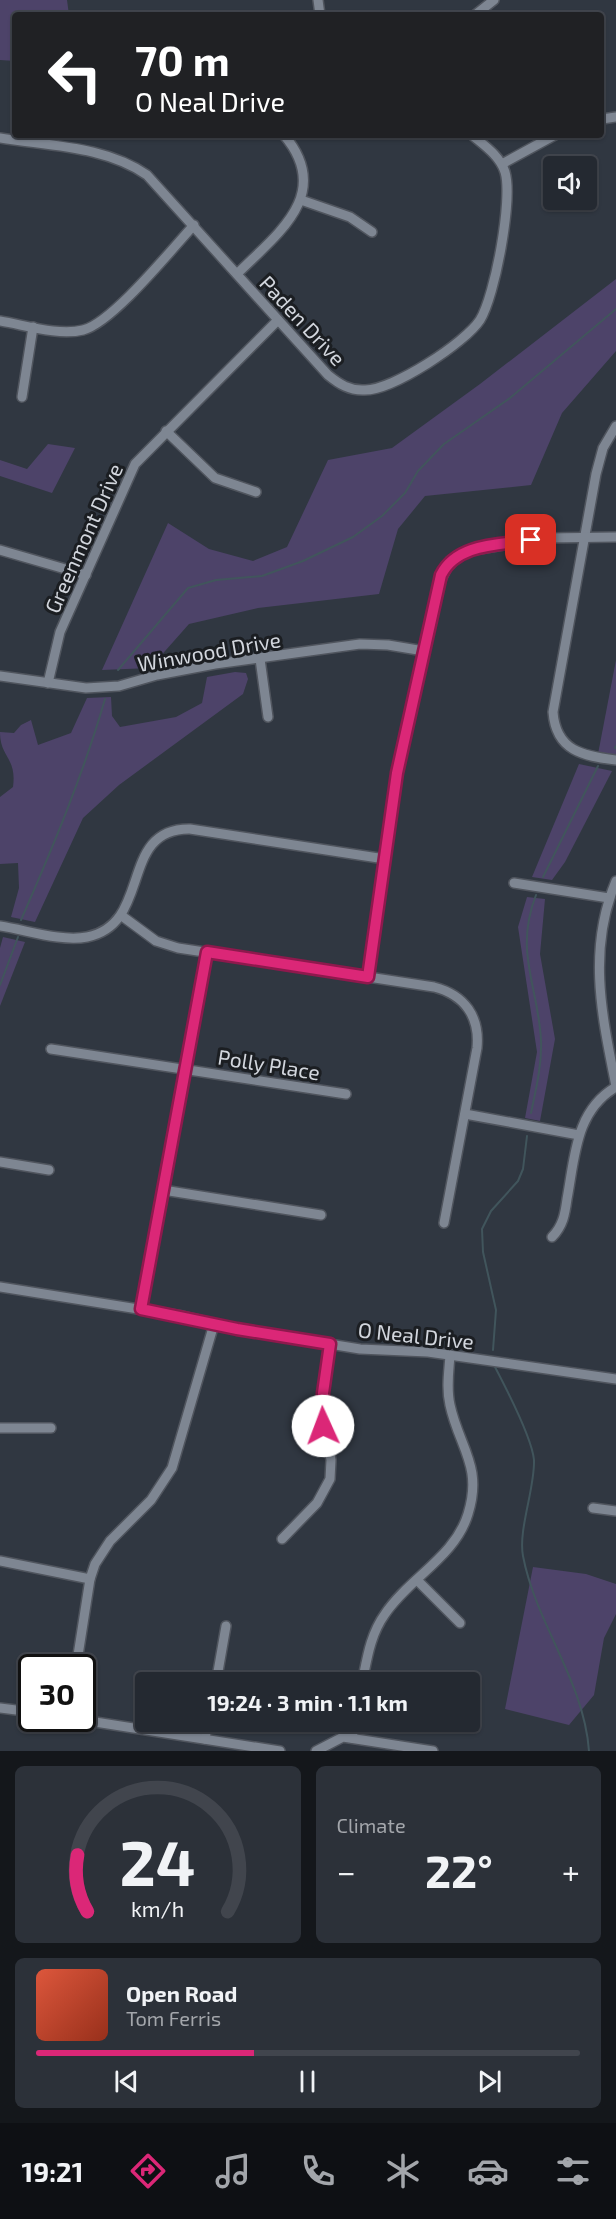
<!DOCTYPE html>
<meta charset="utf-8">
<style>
body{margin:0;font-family:"Exo 2",sans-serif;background:#2c3139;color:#f1f3f6;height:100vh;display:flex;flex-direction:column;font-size:22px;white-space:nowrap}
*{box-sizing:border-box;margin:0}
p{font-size:20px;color:#a3a6ab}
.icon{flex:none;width:33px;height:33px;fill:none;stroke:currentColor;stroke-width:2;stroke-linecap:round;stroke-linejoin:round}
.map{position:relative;height:1751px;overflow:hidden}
.sheet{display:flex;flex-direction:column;gap:15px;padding:15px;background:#14171b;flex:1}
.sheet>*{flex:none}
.guide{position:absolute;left:12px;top:12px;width:592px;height:126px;border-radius:6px;box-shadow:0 2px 4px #0004,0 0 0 2px #41454d;background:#202124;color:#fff;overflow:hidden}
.buttons{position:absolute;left:543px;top:156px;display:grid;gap:12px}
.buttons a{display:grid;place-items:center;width:54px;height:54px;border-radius:6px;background:#242931;box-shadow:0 2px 4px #0004,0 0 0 2px #41454d;font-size:30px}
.speed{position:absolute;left:18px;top:1654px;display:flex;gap:12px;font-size:30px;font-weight:700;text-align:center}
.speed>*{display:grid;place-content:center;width:78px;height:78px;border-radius:50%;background:#242931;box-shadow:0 2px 4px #0004,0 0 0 2px #41454d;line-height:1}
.speed .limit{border:3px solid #111;border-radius:9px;background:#fff;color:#111}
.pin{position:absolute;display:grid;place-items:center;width:51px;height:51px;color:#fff;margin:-26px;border-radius:12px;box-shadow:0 3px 9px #0006}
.me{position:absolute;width:66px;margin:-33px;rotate:358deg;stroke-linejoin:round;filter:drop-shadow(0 0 4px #0008)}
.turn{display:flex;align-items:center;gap:21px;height:126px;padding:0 24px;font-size:27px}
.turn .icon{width:78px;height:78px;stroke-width:2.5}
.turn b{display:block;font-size:42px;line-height:51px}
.big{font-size:45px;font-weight:700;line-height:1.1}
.sheet .tile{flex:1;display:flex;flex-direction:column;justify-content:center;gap:9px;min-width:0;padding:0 21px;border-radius:9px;background:#2c3139}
.sheet .dial{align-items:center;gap:0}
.dial svg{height:156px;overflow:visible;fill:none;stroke:#41454d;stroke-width:7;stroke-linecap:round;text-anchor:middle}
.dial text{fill:#f1f3f6;stroke:none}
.song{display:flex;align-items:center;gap:18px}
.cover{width:72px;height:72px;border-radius:9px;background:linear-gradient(135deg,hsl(10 70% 55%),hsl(10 70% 35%))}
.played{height:6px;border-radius:3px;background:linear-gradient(90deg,#db2777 40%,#41454d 40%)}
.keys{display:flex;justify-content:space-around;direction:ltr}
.heat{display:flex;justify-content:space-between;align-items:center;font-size:33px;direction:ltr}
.sheet .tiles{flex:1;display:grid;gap:15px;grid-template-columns:1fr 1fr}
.tile:last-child{grid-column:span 2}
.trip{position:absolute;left:135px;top:1672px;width:345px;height:60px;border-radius:6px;background:#242931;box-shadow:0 2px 4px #0004,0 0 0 2px #41454d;font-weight:700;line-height:60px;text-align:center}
.tabs{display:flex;height:96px;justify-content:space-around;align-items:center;background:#0e1014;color:#a3a6ab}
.tabs .icon{width:42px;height:42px}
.tabs .on{color:#db2777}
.tabs b{font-size:27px;color:#f1f3f6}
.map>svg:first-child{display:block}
.green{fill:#4d4369}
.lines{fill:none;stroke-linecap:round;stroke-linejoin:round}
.stream{stroke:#41555c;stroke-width:2}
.minor-casing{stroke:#50555e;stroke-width:12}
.minor{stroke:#7e8692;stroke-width:9}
.route-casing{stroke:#8e194d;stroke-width:15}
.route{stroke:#db2777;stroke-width:10}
.labels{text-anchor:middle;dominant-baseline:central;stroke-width:6;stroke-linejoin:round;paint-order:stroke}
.street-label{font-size:21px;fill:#d2d6dd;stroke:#1b1e22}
</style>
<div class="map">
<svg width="616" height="1751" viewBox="0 0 616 1751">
<rect width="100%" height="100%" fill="#303741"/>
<g class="green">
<path d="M 0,0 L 67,0 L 69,15 L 15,15 L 15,61 L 0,60 Z"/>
<path d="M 616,279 L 616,351 L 562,413 L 531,485 L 425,496 L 398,529 L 379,594 L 258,608 L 189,624 L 150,668 L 102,670 L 168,523 L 209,549 L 253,561 L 287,547 L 328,460 L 392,448 L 480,384 Z"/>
<path d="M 48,444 L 75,448 L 52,493 L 0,476 L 0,460 L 27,469 Z"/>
<path d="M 616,660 L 616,755 L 598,754 Z"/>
<path d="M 235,672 L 246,673 L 248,679 L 243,694 L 119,785 L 83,818 L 35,922 L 11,917 L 19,888 L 18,863 L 0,864 L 0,797 L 13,787 C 17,757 0,758 0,732 L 14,733 L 21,725 L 31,720 L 38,745 L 71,733 L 87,698 L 111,697 L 112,716 L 120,727 L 176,717 L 202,703 L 207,677 Z"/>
<path d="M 579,764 L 612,771 L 565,862 L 552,880 L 532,877 Z"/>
<path d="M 527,897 L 545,899 L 540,954 L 555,1039 L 540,1121 L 525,1118 L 537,1052 L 518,927 Z"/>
<path d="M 3,937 L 25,942 L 0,1006 L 0,948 Z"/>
<path d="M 533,1567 L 586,1574 L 616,1584 L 616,1614 L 604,1638 L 594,1695 L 569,1725 L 505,1709 Z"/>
</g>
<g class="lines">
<g class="stream">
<path d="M 118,670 L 188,588 L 216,580 L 262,576 L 303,561 L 353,537 L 382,516 L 405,493 L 418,471 L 444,444 L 510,398 L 616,309"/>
<path d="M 615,748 L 616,746"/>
<path d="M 543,877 L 598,766"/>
<path d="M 21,920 C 53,847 83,775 105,699"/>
<path d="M 0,985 L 18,937"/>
<path d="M 531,1113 C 536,1089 542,1065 541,1040 C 538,985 514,952 536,895"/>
<path d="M 493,1350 L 496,1310 L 483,1252 L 482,1229 L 491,1211 L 518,1181 L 523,1169 L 527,1136"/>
<path d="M 495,1367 C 506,1388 532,1438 534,1460 C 535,1488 518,1530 523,1556 C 536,1624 584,1681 589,1751"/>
</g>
<defs>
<g id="minor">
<path d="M 318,0 L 320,15"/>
<path d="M 475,15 L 494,0"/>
<path d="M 602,119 L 616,117"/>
<path d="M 0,138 C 49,146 105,146 147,175 L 328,375 C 339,384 350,391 365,390 C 393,390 465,343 480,320 C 495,296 513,199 505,172 C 500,156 485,146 472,135"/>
<path d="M 502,164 L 555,135"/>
<path d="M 301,200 L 350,217 L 372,232"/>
<path d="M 237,274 C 277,234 334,194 284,135"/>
<path d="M 0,321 C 25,325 58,336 83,330 C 112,323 171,250 194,225"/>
<path d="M 22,397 L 33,327"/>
<path d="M 616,426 L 603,448 L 596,474 L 553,712 C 556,751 583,756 616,760"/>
<path d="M 166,431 L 215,478 L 256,492"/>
<path d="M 0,550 L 86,575"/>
<path d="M 260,659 L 268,717"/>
<path d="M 0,676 L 86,688 L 119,686 L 157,675 L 215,664 L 360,644 L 388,645 L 424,651"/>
<path d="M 48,683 L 60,632 L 135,464 L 278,320"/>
<path d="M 616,881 C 587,950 602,1016 616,1086"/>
<path d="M 514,883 L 609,898"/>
<path d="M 122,916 L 156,941 L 178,948 L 434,987 C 465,995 480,1017 477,1048 L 444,1223"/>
<path d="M 0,926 C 27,930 61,942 87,937 C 153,924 118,828 190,829 L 385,859"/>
<path d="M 368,977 L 397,773 L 438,586 L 450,561 L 467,551 L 547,538 L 616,537"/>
<path d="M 51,1049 L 346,1094"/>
<path d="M 465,1114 L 579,1135"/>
<path d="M 0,1162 L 49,1170"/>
<path d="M 163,1190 L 321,1215"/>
<path d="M 552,1237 C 563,1226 565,1214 567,1199 C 575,1157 575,1111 616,1087"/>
<path d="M 0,1287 L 182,1316 L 237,1329 L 360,1349 L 428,1352 L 616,1379"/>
<path d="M 141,1309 L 207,952"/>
<path d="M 0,1428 L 51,1428"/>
<path d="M 593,1508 L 616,1511"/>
<path d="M 282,1539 L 317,1503 L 330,1479 L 331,1460 L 322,1408 L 330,1344"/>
<path d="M 0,1561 L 90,1579"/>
<path d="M 417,1580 L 460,1623"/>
<path d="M 76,1668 L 90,1579 L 95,1564 L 110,1541 L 151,1500 L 172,1468 L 214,1324"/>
<path d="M 216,1683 L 226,1626"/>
<path d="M 362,1683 C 367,1659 370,1635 385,1614 C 409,1578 455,1557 468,1514 C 483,1466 459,1447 450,1405 C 446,1388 449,1371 450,1355"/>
<path d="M 0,1708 L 32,1712"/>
<path d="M 76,1719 L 280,1751"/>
<path d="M 352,1738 L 355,1722"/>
<path d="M 205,1739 L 208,1722"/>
<path d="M 316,1751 L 343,1737 L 433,1751"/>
</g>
</defs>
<use href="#minor" class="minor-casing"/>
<use href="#minor" class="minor"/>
</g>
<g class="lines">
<defs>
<path id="route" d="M 323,1426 L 323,1393 L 330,1344 L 237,1329 L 141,1309 L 207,952 L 368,977 L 397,773 L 441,575 C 457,543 500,545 531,540"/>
</defs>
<use href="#route" class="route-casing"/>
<use href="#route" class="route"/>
</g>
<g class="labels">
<g class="street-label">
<text transform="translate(303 320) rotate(47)">Paden Drive</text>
<text transform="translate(83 538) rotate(-66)">Greenmont Drive</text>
<text transform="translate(209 651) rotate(-10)">Winwood Drive</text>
<text transform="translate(269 1064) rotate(9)">Polly Place</text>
<text transform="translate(416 1335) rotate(6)">O Neal Drive</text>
</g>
</g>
</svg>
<div class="buttons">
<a><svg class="icon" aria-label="sound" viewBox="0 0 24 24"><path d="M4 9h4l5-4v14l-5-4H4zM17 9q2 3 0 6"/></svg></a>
</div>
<div class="speed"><div class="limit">30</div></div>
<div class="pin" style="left:531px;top:540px;background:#d93025"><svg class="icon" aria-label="arrive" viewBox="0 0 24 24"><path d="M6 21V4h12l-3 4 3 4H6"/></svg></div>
<svg class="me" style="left:323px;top:1426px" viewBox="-20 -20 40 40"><circle r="19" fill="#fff"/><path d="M0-13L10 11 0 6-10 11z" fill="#db2777"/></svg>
<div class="trip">19:24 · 3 min · 1.1 km</div>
<div class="guide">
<div class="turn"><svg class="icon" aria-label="left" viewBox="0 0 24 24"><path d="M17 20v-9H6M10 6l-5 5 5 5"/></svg><div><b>70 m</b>O Neal Drive</div></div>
</div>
</div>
<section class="sheet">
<div class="tiles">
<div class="tile dial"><svg viewBox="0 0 100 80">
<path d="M14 69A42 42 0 1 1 86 69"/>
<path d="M14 69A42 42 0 0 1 9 40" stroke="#db2777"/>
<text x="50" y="56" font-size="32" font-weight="700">24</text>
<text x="50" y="72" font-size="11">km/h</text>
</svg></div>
<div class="tile"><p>Climate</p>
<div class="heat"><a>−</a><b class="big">22°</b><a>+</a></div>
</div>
<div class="tile">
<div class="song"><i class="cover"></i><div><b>Open Road</b><p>Tom Ferris</p></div></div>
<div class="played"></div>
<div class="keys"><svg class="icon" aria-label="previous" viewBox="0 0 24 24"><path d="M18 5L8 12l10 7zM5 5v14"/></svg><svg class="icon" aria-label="pause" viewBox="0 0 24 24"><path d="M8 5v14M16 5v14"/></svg><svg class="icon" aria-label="next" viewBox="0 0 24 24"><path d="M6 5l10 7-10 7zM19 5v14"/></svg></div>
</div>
</div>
</section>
<nav class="tabs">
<b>19:21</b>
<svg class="icon on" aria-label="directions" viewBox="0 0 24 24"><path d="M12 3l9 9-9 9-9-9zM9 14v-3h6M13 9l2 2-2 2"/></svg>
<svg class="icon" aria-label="music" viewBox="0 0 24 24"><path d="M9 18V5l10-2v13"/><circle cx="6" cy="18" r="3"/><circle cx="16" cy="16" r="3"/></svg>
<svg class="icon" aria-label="phone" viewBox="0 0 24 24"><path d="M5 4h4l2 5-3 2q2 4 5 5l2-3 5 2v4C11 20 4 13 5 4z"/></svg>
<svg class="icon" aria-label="climate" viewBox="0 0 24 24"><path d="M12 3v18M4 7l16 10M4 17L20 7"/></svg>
<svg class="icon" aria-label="car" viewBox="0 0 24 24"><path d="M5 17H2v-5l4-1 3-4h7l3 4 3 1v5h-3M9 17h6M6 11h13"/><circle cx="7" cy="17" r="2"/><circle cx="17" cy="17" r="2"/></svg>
<svg class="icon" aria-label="filters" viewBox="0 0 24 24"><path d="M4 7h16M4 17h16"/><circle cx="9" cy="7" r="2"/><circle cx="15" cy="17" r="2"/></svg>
</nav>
